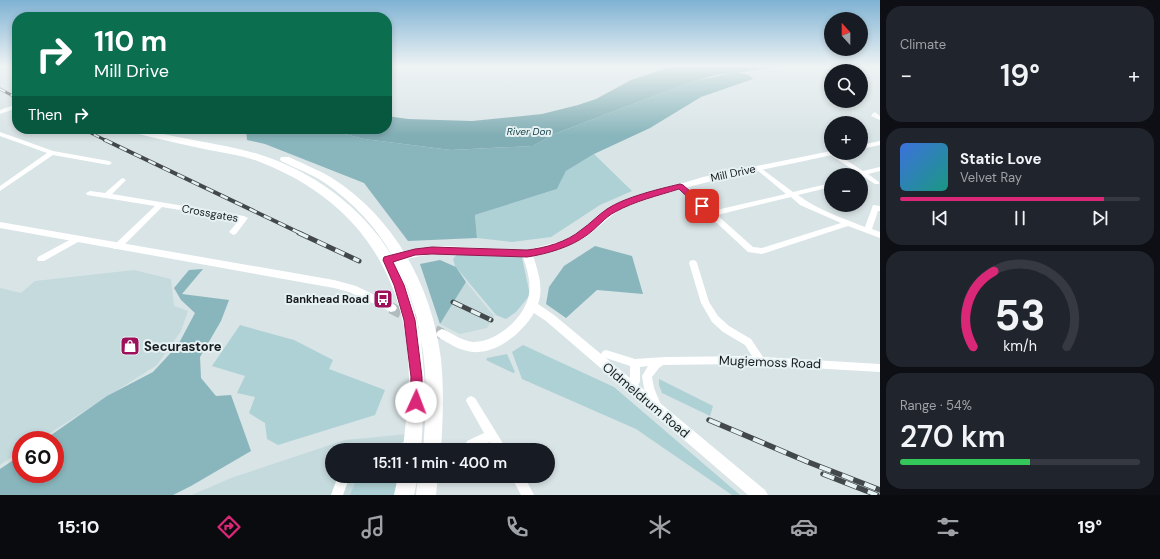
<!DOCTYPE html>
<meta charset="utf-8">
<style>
body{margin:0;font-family:"DM Sans",sans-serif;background:#20242c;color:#f1f3f6;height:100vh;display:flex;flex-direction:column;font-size:15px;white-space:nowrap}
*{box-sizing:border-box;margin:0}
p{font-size:13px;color:#9ea1a6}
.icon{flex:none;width:22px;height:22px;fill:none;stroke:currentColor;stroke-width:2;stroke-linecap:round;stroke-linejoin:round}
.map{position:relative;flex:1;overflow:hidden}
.side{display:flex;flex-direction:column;gap:6px;padding:6px;background:#0d0f14;width:280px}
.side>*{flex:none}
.banner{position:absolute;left:12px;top:12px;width:380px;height:122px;border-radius:16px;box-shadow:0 2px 6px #0003;background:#0b6e4f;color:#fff;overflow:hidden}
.needle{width:26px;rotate:339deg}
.buttons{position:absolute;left:824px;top:12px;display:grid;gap:8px}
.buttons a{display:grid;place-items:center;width:44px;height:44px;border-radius:50%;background:#171b24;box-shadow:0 2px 6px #0003;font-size:20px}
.speed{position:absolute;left:12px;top:431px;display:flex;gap:8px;font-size:20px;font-weight:700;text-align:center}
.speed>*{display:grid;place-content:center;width:52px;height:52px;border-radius:50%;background:#171b24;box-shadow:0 2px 6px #0003;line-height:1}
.speed .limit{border:6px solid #d22;background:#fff;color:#111}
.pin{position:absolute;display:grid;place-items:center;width:34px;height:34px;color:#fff;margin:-17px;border-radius:8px;box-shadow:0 2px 6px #0006}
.me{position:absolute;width:44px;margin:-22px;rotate:2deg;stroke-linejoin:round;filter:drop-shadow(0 0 3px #0008)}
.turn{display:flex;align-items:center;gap:14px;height:84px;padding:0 16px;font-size:18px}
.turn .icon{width:52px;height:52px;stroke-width:2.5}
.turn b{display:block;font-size:28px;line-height:34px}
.then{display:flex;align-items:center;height:38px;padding:0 16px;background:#0003;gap:8px;font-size:15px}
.big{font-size:30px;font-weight:600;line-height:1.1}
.side .card{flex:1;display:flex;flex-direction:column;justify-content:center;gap:6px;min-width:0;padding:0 14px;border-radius:16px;background:#20242c}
.side .dial{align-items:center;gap:0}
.dial svg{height:104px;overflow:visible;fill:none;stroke:#363941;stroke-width:7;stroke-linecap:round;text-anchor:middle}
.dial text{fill:#f1f3f6;stroke:none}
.song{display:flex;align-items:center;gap:12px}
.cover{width:48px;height:48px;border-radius:6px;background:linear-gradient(135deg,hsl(220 70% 55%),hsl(170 70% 35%))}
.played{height:4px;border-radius:2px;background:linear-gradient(90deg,#db2777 85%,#363941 85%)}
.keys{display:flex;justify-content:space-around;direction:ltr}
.heat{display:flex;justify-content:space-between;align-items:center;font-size:22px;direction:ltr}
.charge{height:6px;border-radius:3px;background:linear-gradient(90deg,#34c759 54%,#363941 0)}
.trip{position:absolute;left:325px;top:443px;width:230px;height:40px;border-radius:20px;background:#171b24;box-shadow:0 2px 6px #0003;font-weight:600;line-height:40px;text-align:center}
.dock{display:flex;height:64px;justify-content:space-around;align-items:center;background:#090b0e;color:#9ea1a6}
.dock .icon{width:28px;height:28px}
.dock .current{color:#db2777}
.dock b{font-size:18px;color:#f1f3f6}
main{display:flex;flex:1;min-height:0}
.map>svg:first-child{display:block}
.built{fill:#c5dadd}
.green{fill:#aed1d5}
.forest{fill:#89b6bc}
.water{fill:#81aeb4}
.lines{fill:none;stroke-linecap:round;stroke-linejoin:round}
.tertiary-tunnel{stroke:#b2bcbe;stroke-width:11;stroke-dasharray:11 5.5;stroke-linecap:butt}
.minor{fill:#fff;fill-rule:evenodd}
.tertiary{fill:#fff;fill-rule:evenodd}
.primary{fill:#fff;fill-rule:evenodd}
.rail-far3-casing{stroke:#43494a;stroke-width:3}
.rail-far2-casing{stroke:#43494a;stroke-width:4}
.rail-far1-casing{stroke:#43494a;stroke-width:5}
.rail-casing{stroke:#43494a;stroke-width:5.5}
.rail-far3{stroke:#e6f1f3;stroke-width:2;stroke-dasharray:6;stroke-linecap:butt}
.rail-far2{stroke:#e6f1f3;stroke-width:2.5;stroke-dasharray:8;stroke-linecap:butt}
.rail-far1{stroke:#e6f1f3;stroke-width:3.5;stroke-dasharray:10;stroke-linecap:butt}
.rail{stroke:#e6f1f3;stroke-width:4;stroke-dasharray:12;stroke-linecap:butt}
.route{fill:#db2777;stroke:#8e194d}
.labels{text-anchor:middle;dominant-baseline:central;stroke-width:4;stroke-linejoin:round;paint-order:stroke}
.far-water-label{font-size:10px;font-style:italic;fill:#194348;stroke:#e6f1f3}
.street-label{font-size:11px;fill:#181c1d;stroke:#e6f1f3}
.poi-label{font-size:11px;font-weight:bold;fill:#181c1d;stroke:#e6f1f3;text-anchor:end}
.near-poi-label{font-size:13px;font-weight:bold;fill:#181c1d;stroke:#e6f1f3;text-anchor:start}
.near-street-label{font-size:13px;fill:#181c1d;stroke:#e6f1f3}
</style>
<main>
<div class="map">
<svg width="880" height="495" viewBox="0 0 880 495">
<rect width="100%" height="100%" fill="#d9e4e6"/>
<g class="built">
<path d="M 134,270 L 171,279 L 174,306 L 188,311 L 181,331 L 157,365 L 39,440 L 21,440 L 21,451 L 0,465 L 0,288 L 21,293 L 35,281 Z"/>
<path d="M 466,282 L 494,316 L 487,328 L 460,334 L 440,324 Z"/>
<path d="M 407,434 L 404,450 L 332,450 L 332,476 L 400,476 L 396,495 L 192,495 L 231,478 L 345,440 Z"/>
</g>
<g class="green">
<path d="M 594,154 L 632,191 L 600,205 L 551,237 L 512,242 L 477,238 L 475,215 L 557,189 L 566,171 Z"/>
<path d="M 458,253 L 521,253 L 530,295 L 516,312 L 506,319 L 496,315 L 455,266 L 453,259 Z"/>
<path d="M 240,325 L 294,340 L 333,360 L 329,369 L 385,390 L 375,415 L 278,445 L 267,439 L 265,423 L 249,413 L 255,397 L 237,393 L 245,376 L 212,366 Z"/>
<path d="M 523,345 L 614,387 L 740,495 L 732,495 L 636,429 L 522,379 L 512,352 Z"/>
<path d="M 507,354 L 515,372 L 513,373 L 486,360 L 487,358 Z"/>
<path d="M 659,379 L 713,406 L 710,416 L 662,393 L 659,385 Z"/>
<path d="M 358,476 L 397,476 L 398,483 L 396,495 L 350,495 Z"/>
</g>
<g class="forest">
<path d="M 736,72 L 749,75 L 753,79 L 701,97 L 650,128 L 594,154 L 566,171 L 557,189 L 475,215 L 477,238 L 408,241 L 364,183 L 265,144 L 247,140 L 246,129 L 326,129 L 364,139 L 451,150 L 533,146 L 554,134 L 694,81 Z"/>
<path d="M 595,246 L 632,256 L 643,294 L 597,290 L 566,318 L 546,304 L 549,287 L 564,266 Z"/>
<path d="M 440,260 L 456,267 L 466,282 L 440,324 L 420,264 Z"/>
<path d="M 203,269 L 182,294 L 229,300 L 221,321 L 200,357 L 201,378 L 216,396 L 231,395 L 251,451 L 191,486 L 173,495 L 0,495 L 0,469 L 21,455 L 21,474 L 55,474 L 55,440 L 44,440 L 107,396 L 153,372 L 178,345 L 195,313 L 181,300 L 174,288 L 189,270 Z"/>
</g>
<path class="water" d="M 673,66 L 788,66 L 716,75 L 694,81 L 554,134 L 533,146 L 451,150 L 364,139 L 326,129 L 387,129 L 387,116 L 408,119 L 472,121 L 542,114 L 578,105 L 596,99 L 631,80 Z"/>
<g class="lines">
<path class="tertiary-tunnel" d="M 391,308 L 442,334"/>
<g class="minor">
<path d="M 17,104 L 17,108 L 0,114 L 0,110 Z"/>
<path d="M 875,112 L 880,116 L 880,120 L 871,116 L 873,113 Z"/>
<path d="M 0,132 L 53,151 L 109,161 L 112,163 L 109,165 L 53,155 L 0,191 L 0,186 L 47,153 L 0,136 Z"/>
<path d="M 831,151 L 831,153 L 835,153 L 863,171 L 880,167 L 880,171 L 868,174 L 879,182 L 879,184 L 875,184 L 829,154 L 829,152 Z"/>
<path d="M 758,166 L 793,192 L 831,183 L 831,187 L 798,195 C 817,210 843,218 865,227 L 873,205 L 880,206 L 880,211 L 878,211 L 872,229 L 880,232 L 880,238 L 848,226 L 762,254 L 748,252 L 677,186 L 680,184 L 682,184 L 712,211 L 786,194 L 756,169 L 756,167 ZM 791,197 L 800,205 L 841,223 L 762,248 L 753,247 L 717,215 Z"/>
<path d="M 123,178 L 126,180 L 112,194 L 244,216 L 248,218 L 236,234 L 233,235 L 229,232 L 239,220 L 162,207 L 120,249 L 114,249 L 113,247 L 114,245 L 155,206 L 87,195 L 86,193 L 90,191 L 105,193 L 121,179 Z"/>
<path d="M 75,237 L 78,238 L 79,240 L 78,242 L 44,261 L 38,261 L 37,259 L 38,257 Z"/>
<path d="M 693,260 L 696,261 L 697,263 L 709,302 L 718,316 L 729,326 L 751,339 L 763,357 L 880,364 L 880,372 L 738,364 L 663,365 L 659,368 L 652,377 L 654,388 L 661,405 L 660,409 L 656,410 L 652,409 L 644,388 L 642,376 L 648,366 L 640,367 L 640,381 L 639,384 L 635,386 L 631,384 L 630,381 L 630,366 L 603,357 L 601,354 L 603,351 L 606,350 L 635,359 L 665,357 L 752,356 L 745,345 L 723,332 L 712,322 L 701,303 L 689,263 L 690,261 Z"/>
<path d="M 471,396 L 475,398 L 507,450 L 495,450 L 490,442 L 473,450 L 467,449 L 465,445 L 467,441 L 484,433 L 466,401 L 467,398 Z"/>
<path d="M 412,440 L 416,442 L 418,446 L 416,450 L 388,450 L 390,446 Z"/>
<path d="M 338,476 L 350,476 L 343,495 L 331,495 Z"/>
<path d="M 511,476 L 524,476 L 534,495 L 521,495 Z"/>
</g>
<g class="tertiary">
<path d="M 880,141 L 880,145 L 861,149 L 861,145 Z"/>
<path d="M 831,151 L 831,153 L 836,153 L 832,155 C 765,170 696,181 631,205 C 613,211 602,225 587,236 C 571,247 551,251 533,256 C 538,271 544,288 538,304 L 554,315 L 765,490 L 768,495 L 748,495 L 546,321 L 534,313 C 522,333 497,354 473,352 C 460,351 448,343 438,337 L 436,334 L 438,331 L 442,329 C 452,333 462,341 473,342 C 497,343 526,316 529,294 C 531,281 527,269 523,257 C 489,255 454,250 421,256 C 412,257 399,263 390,261 L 389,258 L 390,255 L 410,250 L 443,246 L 527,250 L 566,240 L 580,232 L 608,209 L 624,201 L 703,177 Z"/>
<path d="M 0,222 L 334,280 L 356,286 L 395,305 L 397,308 L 395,311 L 391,312 L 349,292 L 334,288 L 0,228 Z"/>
</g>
<g class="primary">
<path d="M 126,129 L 142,129 C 180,139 220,143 258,154 C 317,172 374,215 401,273 C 410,294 416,316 421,339 C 410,274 380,221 325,183 C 312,174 295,168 281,161 L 280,159 L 281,157 L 289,157 C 303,164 319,170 332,178 C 395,218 432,287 441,359 C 444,389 443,420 441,450 L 423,450 C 426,413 428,376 421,339 L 425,386 L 421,450 L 403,450 C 405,426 409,402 409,378 C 408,275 356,199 260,162 C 242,155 223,153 204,149 C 178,143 153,138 128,131 Z"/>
<path d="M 398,476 L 418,476 L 414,495 L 394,495 Z"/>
<path d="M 418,476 L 438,476 L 436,495 L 416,495 Z"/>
</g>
<defs>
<g id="rail-far3">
<path d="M 0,89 L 17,98"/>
<path d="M 83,129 L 107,141"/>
</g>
<path id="rail-far2" d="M 105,140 L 302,234"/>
<g id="rail-far1">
<path d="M 299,233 L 359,261"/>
<path d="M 453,302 L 491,320"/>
</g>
<g id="rail">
<path d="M 709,420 L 808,462 L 880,490"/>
<path d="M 823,474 L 877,495"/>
</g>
</defs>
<use href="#rail-far3" class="rail-far3-casing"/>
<use href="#rail-far2" class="rail-far2-casing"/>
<use href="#rail-far1" class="rail-far1-casing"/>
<use href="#rail" class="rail-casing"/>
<use href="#rail-far3" class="rail-far3"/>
<use href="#rail-far2" class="rail-far2"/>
<use href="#rail-far1" class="rail-far1"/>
<use href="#rail" class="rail"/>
</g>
<linearGradient id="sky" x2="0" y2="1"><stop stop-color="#7fb2d3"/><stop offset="0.49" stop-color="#eef3f4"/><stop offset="1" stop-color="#eef3f4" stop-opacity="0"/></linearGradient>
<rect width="880" height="135" fill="url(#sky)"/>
<path class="route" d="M 680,184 L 683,185 L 705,204 L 706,206 L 705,208 L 699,208 L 679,189 C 657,196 635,201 615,212 C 605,217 597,228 587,235 C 571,247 547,254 527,257 L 432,254 L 415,255 L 393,262 L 404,285 L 415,320 L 422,377 L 422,402 L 420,406 L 416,408 L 411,406 L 410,402 L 411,377 L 404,320 L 394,285 L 383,260 L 384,257 L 415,249 L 432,247 L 527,250 C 545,248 567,242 581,230 C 590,224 598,215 607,209 C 625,197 659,189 680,184 Z"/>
<defs>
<symbol id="bus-square" viewBox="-11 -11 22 22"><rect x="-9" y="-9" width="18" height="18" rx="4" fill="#9f105b" stroke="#e6f1f3"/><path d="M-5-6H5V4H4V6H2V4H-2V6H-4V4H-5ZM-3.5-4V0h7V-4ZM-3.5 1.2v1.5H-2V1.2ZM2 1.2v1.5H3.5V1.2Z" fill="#fff"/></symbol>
<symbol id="shop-square" viewBox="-11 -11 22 22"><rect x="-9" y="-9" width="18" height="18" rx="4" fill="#9f105b" stroke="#e6f1f3"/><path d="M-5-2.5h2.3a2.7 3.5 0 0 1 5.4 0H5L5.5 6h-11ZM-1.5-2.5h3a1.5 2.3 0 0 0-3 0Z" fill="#fff"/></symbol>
</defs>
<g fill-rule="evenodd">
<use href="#bus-square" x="372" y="288" width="22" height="22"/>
<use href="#shop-square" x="119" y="335" width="22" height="22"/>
</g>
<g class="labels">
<g class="far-water-label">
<text x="529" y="131">River Don</text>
</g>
<g class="street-label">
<text transform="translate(733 173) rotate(-12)">Mill Drive</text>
<text transform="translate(210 213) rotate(10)">Crossgates</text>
</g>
<g class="poi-label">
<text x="369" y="299">Bankhead Road</text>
</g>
<g class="near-poi-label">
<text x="144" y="346">Securastore</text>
</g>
<g class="near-street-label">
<text transform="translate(770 362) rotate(2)">Mugiemoss Road</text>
<text transform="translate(646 400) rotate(40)">Oldmeldrum Road</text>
</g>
</g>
</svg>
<div class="buttons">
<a><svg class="needle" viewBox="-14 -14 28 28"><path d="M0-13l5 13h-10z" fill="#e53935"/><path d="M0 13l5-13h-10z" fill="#9ea1a6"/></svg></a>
<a><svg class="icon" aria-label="search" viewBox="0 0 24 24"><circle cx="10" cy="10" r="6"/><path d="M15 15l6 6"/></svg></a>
<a>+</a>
<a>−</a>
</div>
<div class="speed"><div class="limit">60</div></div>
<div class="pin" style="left:702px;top:206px;background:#d93025"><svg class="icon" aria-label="arrive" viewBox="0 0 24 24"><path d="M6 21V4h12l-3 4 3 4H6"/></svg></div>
<svg class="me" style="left:416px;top:402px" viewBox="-20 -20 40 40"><circle r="19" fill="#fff"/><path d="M0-13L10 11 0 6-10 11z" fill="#db2777"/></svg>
<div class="trip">15:11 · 1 min · 400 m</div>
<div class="banner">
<div class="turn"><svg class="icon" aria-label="right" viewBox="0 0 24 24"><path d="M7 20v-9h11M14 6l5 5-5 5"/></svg><div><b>110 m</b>Mill Drive</div></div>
<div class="then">Then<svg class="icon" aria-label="right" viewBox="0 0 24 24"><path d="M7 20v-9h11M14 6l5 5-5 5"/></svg></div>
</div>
</div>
<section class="side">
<div class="card"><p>Climate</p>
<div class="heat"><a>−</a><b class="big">19°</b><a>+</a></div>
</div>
<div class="card">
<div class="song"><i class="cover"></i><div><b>Static Love</b><p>Velvet Ray</p></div></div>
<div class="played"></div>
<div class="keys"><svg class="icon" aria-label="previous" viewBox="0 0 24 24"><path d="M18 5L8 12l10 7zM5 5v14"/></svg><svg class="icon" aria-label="pause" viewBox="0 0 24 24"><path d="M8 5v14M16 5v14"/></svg><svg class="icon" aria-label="next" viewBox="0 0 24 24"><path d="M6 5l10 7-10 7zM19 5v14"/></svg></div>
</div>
<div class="card dial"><svg viewBox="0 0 100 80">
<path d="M14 69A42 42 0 1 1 86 69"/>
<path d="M14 69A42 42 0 0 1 30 11" stroke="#db2777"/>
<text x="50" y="56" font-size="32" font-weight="700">53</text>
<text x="50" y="72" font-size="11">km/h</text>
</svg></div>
<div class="card"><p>Range · 54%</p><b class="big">270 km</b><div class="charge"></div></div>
</section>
</main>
<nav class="dock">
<b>15:10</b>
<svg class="icon current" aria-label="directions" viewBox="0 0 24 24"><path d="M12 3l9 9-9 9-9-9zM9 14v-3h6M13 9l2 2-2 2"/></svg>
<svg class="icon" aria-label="music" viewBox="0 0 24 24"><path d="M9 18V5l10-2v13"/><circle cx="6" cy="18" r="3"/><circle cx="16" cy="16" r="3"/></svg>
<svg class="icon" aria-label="phone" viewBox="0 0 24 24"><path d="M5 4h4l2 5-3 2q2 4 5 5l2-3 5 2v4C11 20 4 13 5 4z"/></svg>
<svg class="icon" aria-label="climate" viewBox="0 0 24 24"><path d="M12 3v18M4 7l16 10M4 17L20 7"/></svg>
<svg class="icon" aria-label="car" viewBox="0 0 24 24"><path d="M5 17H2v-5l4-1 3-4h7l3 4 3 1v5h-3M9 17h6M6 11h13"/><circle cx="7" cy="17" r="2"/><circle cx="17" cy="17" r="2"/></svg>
<svg class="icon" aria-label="filters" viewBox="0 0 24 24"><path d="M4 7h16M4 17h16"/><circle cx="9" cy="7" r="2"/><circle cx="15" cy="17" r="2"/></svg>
<b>19°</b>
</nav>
